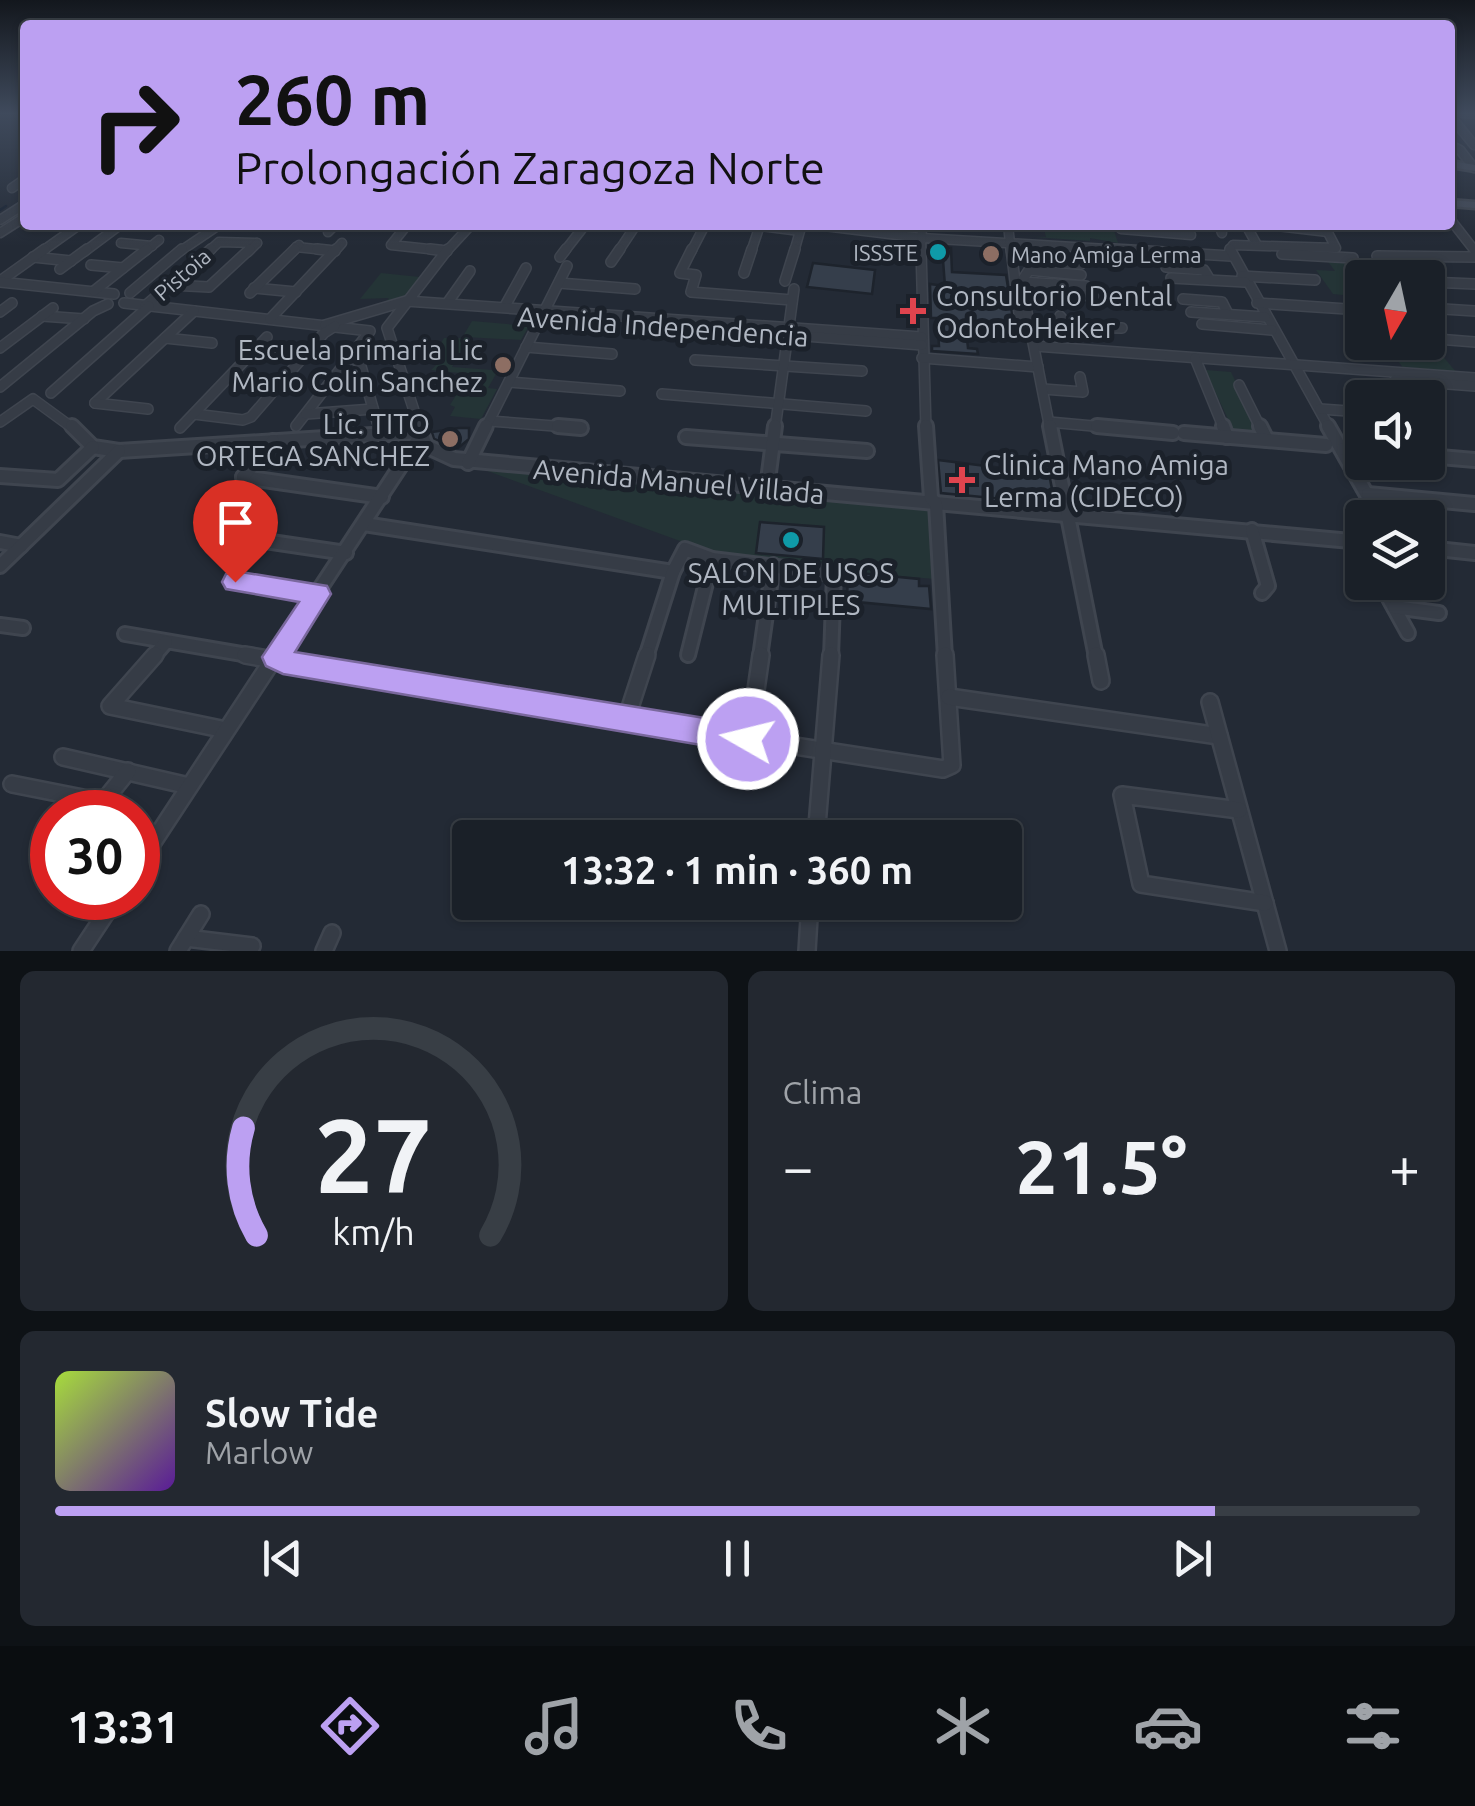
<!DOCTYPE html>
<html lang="es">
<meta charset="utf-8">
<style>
body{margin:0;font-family:Ubuntu,sans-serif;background:#232830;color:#f1f3f6;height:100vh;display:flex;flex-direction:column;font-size:38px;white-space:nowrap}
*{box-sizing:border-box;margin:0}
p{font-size:32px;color:#9fa3a8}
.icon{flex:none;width:55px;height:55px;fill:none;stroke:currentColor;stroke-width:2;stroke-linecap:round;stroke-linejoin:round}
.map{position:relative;height:951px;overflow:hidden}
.side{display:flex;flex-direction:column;gap:20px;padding:20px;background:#0e1216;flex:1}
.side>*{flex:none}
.hud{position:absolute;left:20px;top:20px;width:1435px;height:210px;border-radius:10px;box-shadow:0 2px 8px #0004,0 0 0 2px #383e45;background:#bca0f2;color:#111;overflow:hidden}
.needle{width:65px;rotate:189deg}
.buttons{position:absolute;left:1345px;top:260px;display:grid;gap:20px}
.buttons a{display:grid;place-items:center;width:100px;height:100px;border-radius:10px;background:#1a2028;box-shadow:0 2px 8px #0004,0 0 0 2px #383e45;font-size:50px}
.speed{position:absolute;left:30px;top:790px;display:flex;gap:20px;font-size:50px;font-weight:700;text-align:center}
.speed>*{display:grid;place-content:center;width:130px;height:130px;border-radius:50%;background:#1a2028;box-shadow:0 2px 8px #0004,0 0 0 2px #383e45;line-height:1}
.speed .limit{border:15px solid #d22;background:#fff;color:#111}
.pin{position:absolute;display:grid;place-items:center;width:85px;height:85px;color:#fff;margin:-102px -42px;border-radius:50% 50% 50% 0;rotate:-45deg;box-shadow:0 0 10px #0007}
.pin .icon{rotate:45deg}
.me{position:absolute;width:110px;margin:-55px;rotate:278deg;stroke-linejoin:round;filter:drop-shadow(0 0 8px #0008)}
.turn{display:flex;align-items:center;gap:35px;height:210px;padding:0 50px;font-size:45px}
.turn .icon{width:130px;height:130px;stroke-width:2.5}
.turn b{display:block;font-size:70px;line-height:85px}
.big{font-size:75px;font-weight:700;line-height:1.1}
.side .card{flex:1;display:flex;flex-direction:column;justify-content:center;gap:15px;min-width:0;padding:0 35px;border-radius:15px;background:#232830}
.side .dial{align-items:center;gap:0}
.dial svg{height:260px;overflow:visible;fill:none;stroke:#383e45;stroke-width:7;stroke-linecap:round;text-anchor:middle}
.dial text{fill:#f1f3f6;stroke:none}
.song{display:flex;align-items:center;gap:30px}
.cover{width:120px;height:120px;border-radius:15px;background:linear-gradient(135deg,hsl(80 70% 55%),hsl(270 70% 35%))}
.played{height:10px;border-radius:5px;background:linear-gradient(90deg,#bca0f2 85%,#383e45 85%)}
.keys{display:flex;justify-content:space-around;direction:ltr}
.heat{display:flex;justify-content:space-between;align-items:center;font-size:55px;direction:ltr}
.side .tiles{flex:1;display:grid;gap:20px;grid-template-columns:1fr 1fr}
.card:last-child{grid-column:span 2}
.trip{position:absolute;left:452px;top:820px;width:570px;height:100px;border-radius:10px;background:#1a2028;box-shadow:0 2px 8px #0004,0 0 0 2px #383e45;font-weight:700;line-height:100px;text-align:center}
.tab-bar{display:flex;height:160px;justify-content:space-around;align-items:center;background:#0a0d10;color:#9fa3a8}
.tab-bar .icon{width:70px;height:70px}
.tab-bar .on{color:#bca0f2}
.tab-bar b{font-size:45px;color:#f1f3f6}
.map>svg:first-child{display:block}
.green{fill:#243436}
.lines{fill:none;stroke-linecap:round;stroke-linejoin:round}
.stream{stroke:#182231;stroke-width:2.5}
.building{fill:#353e4b;stroke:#1d232c;stroke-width:2.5}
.minor-far3-casing{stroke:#3f454f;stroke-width:11}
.minor-far2-casing{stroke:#3f454f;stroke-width:12}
.minor-far1-casing{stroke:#3f454f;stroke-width:18}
.minor-casing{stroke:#3f454f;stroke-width:20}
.secondary-casing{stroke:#3f454f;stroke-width:5}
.minor-far3{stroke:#363c46;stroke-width:8}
.minor-far2{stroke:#363c46;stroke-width:9}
.minor-far1{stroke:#363c46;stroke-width:12}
.minor{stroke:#363c46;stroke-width:15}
.secondary{fill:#444b58;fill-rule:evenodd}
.route{fill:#bca0f2;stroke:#7a689d;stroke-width:2.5}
.culture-dot{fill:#0f9aa8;stroke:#1b212a;stroke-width:4}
.education-dot{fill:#8d6e63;stroke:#1b212a;stroke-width:4}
.health-dot{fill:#e0444e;stroke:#1b212a;stroke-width:4}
.labels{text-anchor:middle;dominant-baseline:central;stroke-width:10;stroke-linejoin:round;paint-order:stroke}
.far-poi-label{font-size:22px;fill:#b0b7c2;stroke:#1b212a;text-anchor:end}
.far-street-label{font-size:22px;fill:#b0b7c2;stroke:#1b212a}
.poi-label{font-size:28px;fill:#b0b7c2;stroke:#1b212a;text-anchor:start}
.street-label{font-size:28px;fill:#b0b7c2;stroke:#1b212a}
</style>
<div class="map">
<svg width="1475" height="951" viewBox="0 0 1475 951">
<rect width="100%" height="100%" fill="#232a35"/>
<g class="green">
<path d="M 1043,225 L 1112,225 L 1118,243 L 1090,238 L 1090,241 L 1034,237 L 1046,237 Z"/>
<path d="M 1326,259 L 1353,261 L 1366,277 L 1362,278 L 1362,297 L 1333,294 L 1316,270 L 1335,271 Z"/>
<path d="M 381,273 L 420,277 L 401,300 L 384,304 L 389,298 L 360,299 Z"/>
<path d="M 472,321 L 529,326 L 521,340 L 465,337 L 468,338 L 452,367 L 506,371 L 496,374 L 488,388 L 497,389 L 481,419 L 450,416 L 455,407 L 450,405 L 469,374 L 431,370 L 441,360 L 416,357 L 419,352 L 435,353 L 444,338 L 462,338 Z"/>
<path d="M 1428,339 L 1457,373 L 1404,369 L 1385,343 L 1428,342 Z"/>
<path d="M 1205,370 L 1231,372 L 1261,434 L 1234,432 Z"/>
<path d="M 482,469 L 930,505 L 935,579 L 848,572 L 800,561 L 713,553 Z"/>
</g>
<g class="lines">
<path class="stream" d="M 0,210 L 6,206"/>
</g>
<g class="building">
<path d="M 929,246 L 951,248 L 952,272 L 1006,275 L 1014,326 L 965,321 L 968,348 L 977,349 L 978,354 L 932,351 L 932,346 L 939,346 L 937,318 L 931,318 L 930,284 L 945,286 L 943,260 L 929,258 Z"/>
<path d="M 813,263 L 875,270 L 872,294 L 807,287 Z"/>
<path d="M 459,428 L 469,428 L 469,439 L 458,448 L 434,439 L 432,432 Z"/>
<path d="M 938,460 L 1049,474 L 1055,504 L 941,493 Z"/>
<path d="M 760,522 L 824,527 L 823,559 L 756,553 Z"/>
<path d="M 848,572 L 919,579 L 919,586 L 929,586 L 931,609 L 847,601 Z"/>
</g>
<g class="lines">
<defs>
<g id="minor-far3">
<path d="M 1462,113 L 1475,114"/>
<path d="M 1456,123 L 1474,145"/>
<path d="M 1450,145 L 1460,150 L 1474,168"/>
<path d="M 12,188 L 25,179"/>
<path d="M 1450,219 L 1475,251"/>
<path d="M 0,220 L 25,204"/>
<path d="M 407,225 L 391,245 L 447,251"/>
<path d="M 816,225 L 922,238 L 1157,252"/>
<path d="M 1008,225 L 1011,252"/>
<path d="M 1219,225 L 1222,233"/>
<path d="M 1246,225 L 1257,245"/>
<path d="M 1269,225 L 1328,232"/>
<path d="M 760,226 L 800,231 L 794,252"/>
<path d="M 1121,229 L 1191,235"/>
<path d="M 328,232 L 335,225"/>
<path d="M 0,233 L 25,217"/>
<path d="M 121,243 L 152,246"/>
<path d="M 296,247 L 335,251"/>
<path d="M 41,252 L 79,225"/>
<path d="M 84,252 L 120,225"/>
<path d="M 144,252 L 159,240"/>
<path d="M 179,252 L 219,225"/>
<path d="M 208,252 L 219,242 L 257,243"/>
<path d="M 248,252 L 257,243"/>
<path d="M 292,252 L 299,245"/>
<path d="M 334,252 L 342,243"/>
<path d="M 446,252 L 471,225"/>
<path d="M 564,252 L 585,225"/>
<path d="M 618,252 L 636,225"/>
<path d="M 691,252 L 705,225"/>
<path d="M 751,252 L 760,225"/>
<path d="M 921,252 L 922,225"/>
<path d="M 1229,252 L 1233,245 L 1336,248 L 1324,225"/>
</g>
<g id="minor-far2">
<path d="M 317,249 L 335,251"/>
<path d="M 430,249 L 447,251"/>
<path d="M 692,249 L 680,273 L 696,275 L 691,292 L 792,300"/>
<path d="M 921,249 L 926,429"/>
<path d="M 1011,249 L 1020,321 L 1031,332"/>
<path d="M 1114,249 L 1231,256"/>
<path d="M 1230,249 L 1330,429"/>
<path d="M 1282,254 L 1353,258"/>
<path d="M 1377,256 L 1475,257"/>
<path d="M 33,257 L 71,261"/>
<path d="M 560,257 L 566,249"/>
<path d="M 611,262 L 620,249"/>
<path d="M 91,265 L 123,268"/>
<path d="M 1166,267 L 1204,270 L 1210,280"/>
<path d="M 60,269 L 87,249"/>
<path d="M 1051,272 L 1049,263 L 1081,264"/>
<path d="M 744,273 L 752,249"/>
<path d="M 1242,276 L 1315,280"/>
<path d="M 1171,278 L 1245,282"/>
<path d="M 0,281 L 45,249"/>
<path d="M 785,281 L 795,249"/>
<path d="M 0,282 L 114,294"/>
<path d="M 1021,282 L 1086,286"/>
<path d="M 1428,282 L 1475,284"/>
<path d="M 559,283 L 635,289"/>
<path d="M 1055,284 L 1062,294 L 1095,296"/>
<path d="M 170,285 L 209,287 L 250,249"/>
<path d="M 254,288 L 296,292"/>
<path d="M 94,291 L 147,249"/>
<path d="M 130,293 L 182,249"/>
<path d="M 250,293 L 295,249"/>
<path d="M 1183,299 L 1222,302 L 1228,314"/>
<path d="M 448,302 L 470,271"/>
<path d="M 124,303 L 370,331 L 296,426"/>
<path d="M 1257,303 L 1362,310"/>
<path d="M 145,306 L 211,249"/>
<path d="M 505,306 L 526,268"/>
<path d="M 1428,308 L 1475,311"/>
<path d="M 0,312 L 12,303"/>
<path d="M 1191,312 L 1265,317"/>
<path d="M 42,316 L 84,319"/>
<path d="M 1060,316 L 1069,327 L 1122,328"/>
<path d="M 270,319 L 336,249"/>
<path d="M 1202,324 L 1272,330"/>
<path d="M 325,325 L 406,301 L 922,337"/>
<path d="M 751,332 L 922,345"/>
<path d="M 165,338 L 212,343"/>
<path d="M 1437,339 L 1475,342"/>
<path d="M 1035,346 L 1475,378"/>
<path d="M 257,347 L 307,352"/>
<path d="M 526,347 L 612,354"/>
<path d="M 0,348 L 53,308"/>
<path d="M 352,358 L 360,363 L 377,422"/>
<path d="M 922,358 L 1038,367"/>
<path d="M 1195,358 L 1224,429"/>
<path d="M 695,360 L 862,371"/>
<path d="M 1395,380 L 1475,386"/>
<path d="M 509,382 L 620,391"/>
<path d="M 1239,385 L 1261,429"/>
<path d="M 0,387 L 93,311 L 108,304"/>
<path d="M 1043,389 L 1083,392 L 1080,377"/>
<path d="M 51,393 L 149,306"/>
<path d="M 662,394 L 866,411"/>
<path d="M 95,403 L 194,311"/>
<path d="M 95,403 L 148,409"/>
<path d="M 1320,409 L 1362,412"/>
<path d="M 194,414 L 243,420 L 251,417 L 324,333 L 335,326"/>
<path d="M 306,414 L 373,409"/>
<path d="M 489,421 L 581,428"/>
<path d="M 0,422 L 33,399 L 74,429"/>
<path d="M 1049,422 L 1126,429"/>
<path d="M 180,428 L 267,337"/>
<path d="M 420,429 L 387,328 L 448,249"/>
<path d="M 485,429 L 567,266"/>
<path d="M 775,429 L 794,289"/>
<path d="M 1050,429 L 1021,282 L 1029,270 L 1081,275"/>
</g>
<g id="minor-far1">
<path d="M 72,426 L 93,447 L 119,451 L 419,432"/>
<path d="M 419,426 L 426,446 L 454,459 L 1362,542"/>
<path d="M 558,426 L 581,428"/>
<path d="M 926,426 L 931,498 L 936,504 L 945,657"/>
<path d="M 1050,426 L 1096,657"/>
<path d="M 1097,426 L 1173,433"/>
<path d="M 1223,426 L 1227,437"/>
<path d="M 1260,426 L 1267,440"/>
<path d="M 1328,426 L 1380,518"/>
<path d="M 1184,433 L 1326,445"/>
<path d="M 686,437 L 867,451"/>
<path d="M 1343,449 L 1362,450"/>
<path d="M 1428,456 L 1475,460"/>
<path d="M 468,463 L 486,426"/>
<path d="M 0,476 L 58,480 L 93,447"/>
<path d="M 243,477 L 382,497"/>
<path d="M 243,477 L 273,441"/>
<path d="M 767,488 L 775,426"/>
<path d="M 1368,494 L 1474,504"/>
<path d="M 364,524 L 673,572"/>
<path d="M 1252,530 L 1268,586 L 1262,593"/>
<path d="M 217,534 L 346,553"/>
<path d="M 0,542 L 21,546"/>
<path d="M 1428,548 L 1475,553"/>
<path d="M 0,566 L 119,451"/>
<path d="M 235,582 L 318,594"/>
<path d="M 1387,595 L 1408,633"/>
<path d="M 1394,607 L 1439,613"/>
<path d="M 0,625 L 23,628"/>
<path d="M 125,634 L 259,657"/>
<path d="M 688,655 L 712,559"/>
<path d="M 153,657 L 166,642"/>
<path d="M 275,657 L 421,435"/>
<path d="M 646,657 L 673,572 L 685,549 L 712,559 L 834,574 L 831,657"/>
<path d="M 760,657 L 773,565"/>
</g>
<g id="minor">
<path d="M 155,655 L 110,706 L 226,730"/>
<path d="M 245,655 L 557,709 L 943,769 L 952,765 L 945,655"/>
<path d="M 1096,655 L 1101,681"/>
<path d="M 949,697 L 1219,736"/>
<path d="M 1210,702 L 1278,951"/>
<path d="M 626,720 L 647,655"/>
<path d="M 749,739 L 761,655"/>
<path d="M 63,757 L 189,786"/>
<path d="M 12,784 L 103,802 L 128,771"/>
<path d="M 1239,810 L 1122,795 L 1141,884 L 1265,903"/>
<path d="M 816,838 L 831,655"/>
<path d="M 138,865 L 276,655"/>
<path d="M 186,938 L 252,946"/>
<path d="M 81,951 L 116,898"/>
<path d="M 178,951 L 201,914"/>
<path d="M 324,951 L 332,933"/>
<path d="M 807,951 L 810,902"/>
</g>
<g id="secondary">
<path d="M 1450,161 L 1475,165 L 1475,171 L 1450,167 Z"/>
<path d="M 1450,200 L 1475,202 L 1475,208 L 1450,206 Z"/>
</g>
</defs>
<use href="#minor-far3" class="minor-far3-casing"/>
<use href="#minor-far2" class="minor-far2-casing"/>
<use href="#minor-far1" class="minor-far1-casing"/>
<use href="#minor" class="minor-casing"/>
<use href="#secondary" class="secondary-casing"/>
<use href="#minor-far3" class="minor-far3"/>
<use href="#minor-far2" class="minor-far2"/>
<use href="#minor-far1" class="minor-far1"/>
<use href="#minor" class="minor"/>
<use href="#secondary" class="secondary"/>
</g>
<linearGradient id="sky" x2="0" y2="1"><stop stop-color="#13171d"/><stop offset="0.46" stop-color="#3f4a5c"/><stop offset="1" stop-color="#3f4a5c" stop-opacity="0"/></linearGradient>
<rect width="1475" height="246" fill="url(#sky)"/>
<path class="route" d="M 235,571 L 327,586 L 331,594 L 295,652 L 748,725 L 759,729 L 763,739 L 759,749 L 748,753 L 283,674 L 266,666 L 262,657 L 299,602 L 226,589 L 222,582 L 226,574 Z"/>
<g class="culture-dot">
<circle cx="938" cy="252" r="10"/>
<circle cx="791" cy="540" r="10"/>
</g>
<g class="education-dot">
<circle cx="991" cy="254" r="10"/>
<circle cx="503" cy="365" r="10"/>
<circle cx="450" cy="439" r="10"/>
</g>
<g class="health-dot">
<path d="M908 296h10v10h10v10h-10v10h-10v-10h-10v-10h10z"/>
<path d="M957 465h10v10h10v10h-10v10h-10v-10h-10v-10h10z"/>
</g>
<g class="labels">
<g class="far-poi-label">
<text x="918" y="252">ISSSTE</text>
<text x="1011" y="254" text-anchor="start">Mano Amiga Lerma</text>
</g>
<g class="far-street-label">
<text transform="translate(182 274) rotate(-41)">Pistoia</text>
</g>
<g class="poi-label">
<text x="936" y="295">Consultorio Dental<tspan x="936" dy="32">OdontoHeiker</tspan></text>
<text x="483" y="349" text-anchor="end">Escuela primaria Lic<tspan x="483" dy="32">Mario Colin Sanchez</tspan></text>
<text x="430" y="423" text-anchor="end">Lic. TITO<tspan x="430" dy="32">ORTEGA SANCHEZ</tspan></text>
<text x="984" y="464">Clinica Mano Amiga<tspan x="984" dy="32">Lerma (CIDECO)</tspan></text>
<text x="791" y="572" text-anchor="middle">SALON DE USOS<tspan x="791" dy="32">MULTIPLES</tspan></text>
</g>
<g class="street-label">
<text transform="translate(663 326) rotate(4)">Avenida Independencia</text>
<text transform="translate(679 481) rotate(5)">Avenida Manuel Villada</text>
</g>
</g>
</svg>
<div class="buttons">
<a><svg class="needle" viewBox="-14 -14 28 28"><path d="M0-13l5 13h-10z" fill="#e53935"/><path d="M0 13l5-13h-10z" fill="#9fa3a8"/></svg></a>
<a><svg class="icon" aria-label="sound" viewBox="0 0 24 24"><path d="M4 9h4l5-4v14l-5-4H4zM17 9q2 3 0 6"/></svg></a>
<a><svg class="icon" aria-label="layers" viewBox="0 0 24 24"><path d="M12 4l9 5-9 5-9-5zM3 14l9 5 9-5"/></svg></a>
</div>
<div class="speed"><div class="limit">30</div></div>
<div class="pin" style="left:235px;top:582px;background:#d93025"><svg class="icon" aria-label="arrive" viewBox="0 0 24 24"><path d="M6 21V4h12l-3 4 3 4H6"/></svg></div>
<svg class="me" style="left:748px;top:739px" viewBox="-20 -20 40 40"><circle r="17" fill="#bca0f2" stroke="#fff" stroke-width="3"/><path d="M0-11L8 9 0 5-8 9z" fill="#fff"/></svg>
<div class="trip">13:32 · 1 min · 360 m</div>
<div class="hud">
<div class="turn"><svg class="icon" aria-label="right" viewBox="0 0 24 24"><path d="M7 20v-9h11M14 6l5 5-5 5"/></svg><div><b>260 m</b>Prolongación Zaragoza Norte</div></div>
</div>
</div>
<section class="side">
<div class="tiles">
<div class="card dial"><svg viewBox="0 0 100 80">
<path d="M14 69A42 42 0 1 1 86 69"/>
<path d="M14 69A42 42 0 0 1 10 36" stroke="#bca0f2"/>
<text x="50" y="56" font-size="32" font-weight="700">27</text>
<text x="50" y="72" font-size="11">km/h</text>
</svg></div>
<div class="card"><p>Clima</p>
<div class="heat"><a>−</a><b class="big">21.5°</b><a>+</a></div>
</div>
<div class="card">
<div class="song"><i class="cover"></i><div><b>Slow Tide</b><p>Marlow</p></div></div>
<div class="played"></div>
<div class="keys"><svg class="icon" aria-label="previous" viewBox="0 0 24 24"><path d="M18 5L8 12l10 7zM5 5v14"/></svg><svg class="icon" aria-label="pause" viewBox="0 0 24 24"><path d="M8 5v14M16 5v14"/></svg><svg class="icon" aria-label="next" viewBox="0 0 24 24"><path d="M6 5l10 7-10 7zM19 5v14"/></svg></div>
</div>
</div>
</section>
<nav class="tab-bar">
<b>13:31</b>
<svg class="icon on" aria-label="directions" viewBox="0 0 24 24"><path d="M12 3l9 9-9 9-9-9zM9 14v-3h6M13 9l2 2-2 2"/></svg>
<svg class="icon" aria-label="music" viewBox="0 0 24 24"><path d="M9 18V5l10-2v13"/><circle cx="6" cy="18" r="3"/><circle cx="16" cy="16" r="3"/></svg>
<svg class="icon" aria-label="phone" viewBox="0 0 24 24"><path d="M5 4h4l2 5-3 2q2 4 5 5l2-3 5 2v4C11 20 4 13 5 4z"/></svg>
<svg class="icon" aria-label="climate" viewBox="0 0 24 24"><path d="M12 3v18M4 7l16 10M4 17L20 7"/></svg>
<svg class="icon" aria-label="car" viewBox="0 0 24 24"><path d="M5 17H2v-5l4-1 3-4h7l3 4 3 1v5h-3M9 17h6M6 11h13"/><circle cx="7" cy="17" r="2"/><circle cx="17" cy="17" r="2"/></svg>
<svg class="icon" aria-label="filters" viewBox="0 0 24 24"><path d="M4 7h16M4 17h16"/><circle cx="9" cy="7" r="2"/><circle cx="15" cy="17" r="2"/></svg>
</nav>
